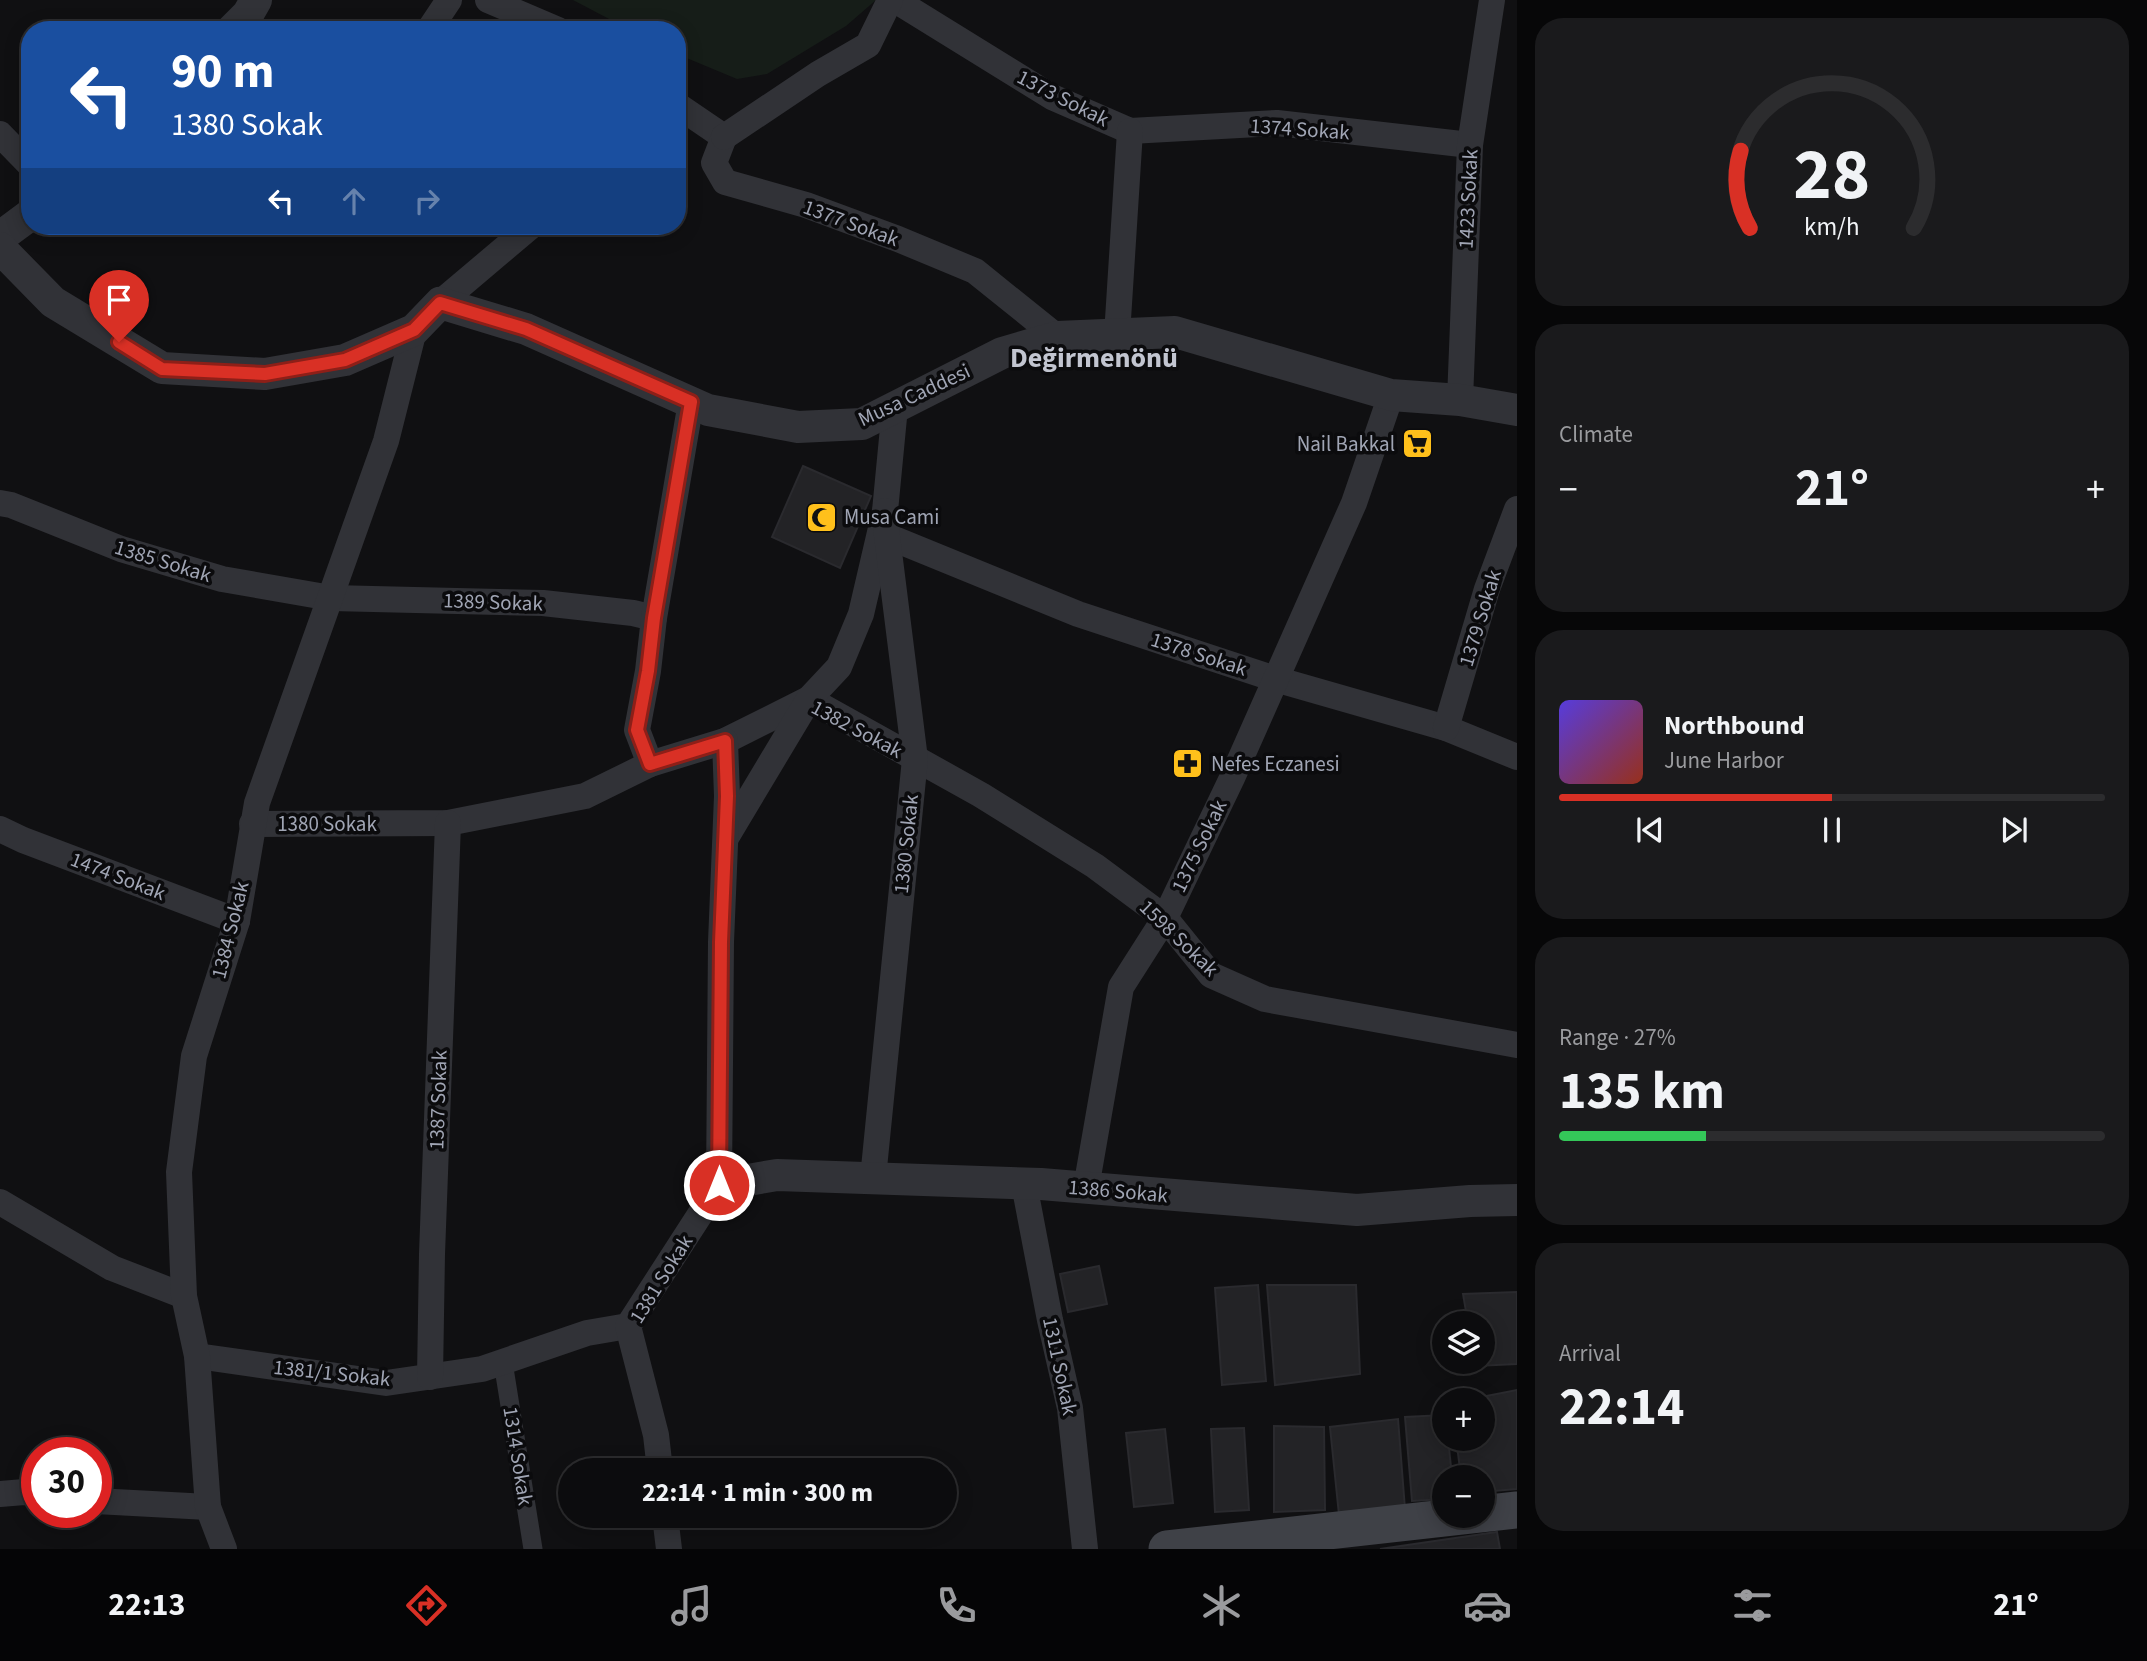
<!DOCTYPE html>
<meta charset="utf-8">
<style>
body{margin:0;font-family:"Source Sans 3",sans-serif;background:#1a1a1c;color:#f1f3f6;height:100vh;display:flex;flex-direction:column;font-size:26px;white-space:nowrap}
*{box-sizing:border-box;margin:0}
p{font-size:23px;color:#9a9b9e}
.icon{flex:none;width:38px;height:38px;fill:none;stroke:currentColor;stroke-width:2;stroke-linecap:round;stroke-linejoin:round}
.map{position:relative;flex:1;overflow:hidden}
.details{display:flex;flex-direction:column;gap:18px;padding:18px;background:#070708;width:630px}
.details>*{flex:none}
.banner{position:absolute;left:21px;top:21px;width:665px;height:214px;border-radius:28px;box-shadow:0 4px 18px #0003,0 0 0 2px #2c2c2e;background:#1a4fa0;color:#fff;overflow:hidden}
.tools{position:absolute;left:1432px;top:1311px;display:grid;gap:14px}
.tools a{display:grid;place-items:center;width:63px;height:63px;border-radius:50%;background:#0c0c0e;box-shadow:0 4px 18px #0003,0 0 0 2px #2c2c2e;font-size:35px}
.speed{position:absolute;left:21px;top:1437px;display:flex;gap:14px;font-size:35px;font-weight:700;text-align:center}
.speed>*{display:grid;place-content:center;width:91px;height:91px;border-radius:50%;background:#0c0c0e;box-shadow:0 4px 18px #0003,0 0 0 2px #2c2c2e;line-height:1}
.speed .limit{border:10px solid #d22;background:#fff;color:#111}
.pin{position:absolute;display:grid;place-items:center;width:60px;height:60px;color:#fff;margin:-72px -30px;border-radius:50% 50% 50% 0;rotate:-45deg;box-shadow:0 0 7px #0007}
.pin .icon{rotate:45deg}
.me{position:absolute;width:77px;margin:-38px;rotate:0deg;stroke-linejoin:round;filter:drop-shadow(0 0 5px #0008)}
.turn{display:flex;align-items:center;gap:24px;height:147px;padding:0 35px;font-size:32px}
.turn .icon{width:91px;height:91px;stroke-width:2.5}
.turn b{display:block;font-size:49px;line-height:60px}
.lanes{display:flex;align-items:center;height:66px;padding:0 35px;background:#0003;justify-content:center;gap:35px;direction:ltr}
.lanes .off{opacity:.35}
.big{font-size:52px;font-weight:700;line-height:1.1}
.details .widget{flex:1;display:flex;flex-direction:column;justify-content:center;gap:10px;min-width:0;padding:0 24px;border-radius:28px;background:#1a1a1c}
.details .dial{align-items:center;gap:0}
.dial svg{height:182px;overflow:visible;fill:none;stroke:#2c2c2e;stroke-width:7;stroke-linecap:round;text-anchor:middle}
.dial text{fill:#f1f3f6;stroke:none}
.song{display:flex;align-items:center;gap:21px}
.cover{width:84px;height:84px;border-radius:10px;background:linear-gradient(135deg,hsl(250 70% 55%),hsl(10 70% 35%))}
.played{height:7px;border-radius:4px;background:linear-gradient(90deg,#d93025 50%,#2c2c2e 50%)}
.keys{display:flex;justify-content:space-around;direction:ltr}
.heat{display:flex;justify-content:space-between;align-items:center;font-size:38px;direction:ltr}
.charge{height:10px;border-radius:5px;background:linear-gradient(90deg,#34c759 27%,#2c2c2e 0)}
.trip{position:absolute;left:558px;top:1458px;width:399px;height:70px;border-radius:35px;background:#0c0c0e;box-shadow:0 4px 18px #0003,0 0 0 2px #2c2c2e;font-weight:700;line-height:70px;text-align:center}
.tab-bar{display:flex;height:112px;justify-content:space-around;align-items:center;background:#050506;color:#9a9b9e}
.tab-bar .icon{width:49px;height:49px}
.tab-bar .current{color:#d93025}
.tab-bar b{font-size:32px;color:#f1f3f6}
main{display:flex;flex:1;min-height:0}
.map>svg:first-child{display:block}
.green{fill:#161d18}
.building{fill:#232326;stroke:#2a2a2e;stroke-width:2}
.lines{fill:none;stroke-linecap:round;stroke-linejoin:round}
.pedestrian{stroke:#313237;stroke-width:19}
.minor{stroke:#313237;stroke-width:26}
.tertiary{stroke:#313237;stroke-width:32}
.secondary{stroke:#3f4147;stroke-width:37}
.route-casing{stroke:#8d1f18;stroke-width:18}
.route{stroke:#d93025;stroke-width:12}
.labels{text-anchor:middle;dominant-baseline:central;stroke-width:7;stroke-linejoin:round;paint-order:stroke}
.street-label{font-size:21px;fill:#a0a5b4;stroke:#0b0b0d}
.poi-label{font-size:21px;fill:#a0a5b4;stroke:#0b0b0d;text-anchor:start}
.district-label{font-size:28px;font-weight:bold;fill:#c2c5d0;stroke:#0b0b0d}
</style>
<main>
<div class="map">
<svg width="1517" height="1549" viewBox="0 0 1517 1549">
<rect width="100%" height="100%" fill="#101012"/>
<path class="green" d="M 573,0 L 876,0 L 846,26 L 767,74 L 737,79 L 677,54 L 677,30 L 630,30 Z"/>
<g class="building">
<path d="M 803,466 L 871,496 L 840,568 L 772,537 Z"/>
<path d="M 1099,1266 L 1107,1304 L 1068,1312 L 1060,1274 Z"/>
<path d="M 1258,1285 L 1266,1381 L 1222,1385 L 1215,1288 Z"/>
<path d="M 1267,1285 L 1356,1285 L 1360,1374 L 1275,1385 Z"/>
<path d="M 1517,1292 L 1517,1364 L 1476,1366 L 1475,1362 L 1482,1362 L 1482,1323 L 1468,1323 L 1463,1294 Z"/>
<path d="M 1517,1390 L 1517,1489 L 1482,1492 L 1482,1477 L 1461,1477 L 1456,1438 L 1482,1438 L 1482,1400 L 1466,1400 Z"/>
<path d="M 1444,1415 L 1444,1438 L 1448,1438 L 1452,1477 L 1444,1477 L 1444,1499 L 1412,1501 L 1405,1417 Z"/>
<path d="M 1398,1419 L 1405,1509 L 1339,1515 L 1330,1427 Z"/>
<path d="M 1274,1426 L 1324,1427 L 1325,1510 L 1274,1512 Z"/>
<path d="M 1244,1428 L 1249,1510 L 1215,1512 L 1211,1429 Z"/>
<path d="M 1165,1429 L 1173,1503 L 1134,1507 L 1126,1433 Z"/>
<path d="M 1497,1532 L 1500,1549 L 1380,1549 Z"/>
</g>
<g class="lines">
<path class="pedestrian" d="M 503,1362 L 533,1549"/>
<g class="minor">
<path d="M 488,0 L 558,30"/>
<path d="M 895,0 L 1052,97 L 1130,131 L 1277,123 L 1470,145"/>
<path d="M 429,30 L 449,0"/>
<path d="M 677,105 L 724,137"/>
<path d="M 0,134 L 30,165"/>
<path d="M 724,137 L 714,163 L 725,182 L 806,205 L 898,239 L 975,271 L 1057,337"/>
<path d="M 724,137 L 818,74 L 868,45 L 890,0"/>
<path d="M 440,303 L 531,226"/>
<path d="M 1117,335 L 1130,131"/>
<path d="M 1460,400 L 1470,145 L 1492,0"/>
<path d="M 0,503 L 11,505 L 121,549 L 222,579 L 331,598 L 543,603 L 633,613 L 654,618"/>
<path d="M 887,536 L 1078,614 L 1275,679 L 1446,728 L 1517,757"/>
<path d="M 809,699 L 981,795 L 1095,866 L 1165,918 L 1211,975 L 1265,999 L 1517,1045"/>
<path d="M 1446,728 L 1487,589 L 1517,509"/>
<path d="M 650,764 L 637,730 L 648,671 L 654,618 L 691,402"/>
<path d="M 252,824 L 448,823 L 585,796 L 650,764 L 725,741 L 809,699"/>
<path d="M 0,829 L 23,840 L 237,921"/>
<path d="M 727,836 L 809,699 L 839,667 L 861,614 L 885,511 L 895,407"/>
<path d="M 873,1178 L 915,759 L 887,536 L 885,511"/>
<path d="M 1024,1184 L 1050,1320 L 1070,1408 L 1085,1549"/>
<path d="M 1086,1188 L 1121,987 L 1165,918 L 1232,778 L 1354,503 L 1391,395"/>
<path d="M 0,1202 L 112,1268 L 184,1296"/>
<path d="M 197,1356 L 386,1383 L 482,1369 L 587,1333 L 628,1326"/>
<path d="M 430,1377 L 432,1254 L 448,823"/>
<path d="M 660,1470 L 656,1435 L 628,1326 L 719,1185 L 721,942 L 727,796 L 725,741"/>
<path d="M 0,1494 L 24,1492 L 37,1494"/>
<path d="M 96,1501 L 208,1507"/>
<path d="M 665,1516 L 669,1549"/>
<path d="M 224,1549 L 208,1507 L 197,1356 L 184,1296 L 179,1172 L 194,1056 L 237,921 L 257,803 L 386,441 L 414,330"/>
</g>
<g class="tertiary">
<path d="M 232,30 L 248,14 L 256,0"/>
<path d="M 0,237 L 30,215"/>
<path d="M 0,248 L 53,302 L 162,368 L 265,374 L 345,360 L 414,330 L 440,303 L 526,329 L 708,410 L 798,427 L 862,424 L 1002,353 L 1057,337 L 1175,332 L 1391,395 L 1460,400 L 1517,410"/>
<path d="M 719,1185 L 777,1175 L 1041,1184 L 1357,1210 L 1470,1201 L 1517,1200"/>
</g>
<path class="secondary" d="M 1167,1549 L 1517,1510"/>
</g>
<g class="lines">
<defs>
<path id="route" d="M 119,342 L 162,369 L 265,374 L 345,360 L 414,330 L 440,303 L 526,329 L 691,402 L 654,618 L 648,671 L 637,730 L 650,764 L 725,741 L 727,796 L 721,942 L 719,1185"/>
</defs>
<use href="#route" class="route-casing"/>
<use href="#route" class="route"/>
</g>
<defs>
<symbol id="supermarket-square" viewBox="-11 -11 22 22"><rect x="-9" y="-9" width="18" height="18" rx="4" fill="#ffc01b" stroke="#0b0b0d"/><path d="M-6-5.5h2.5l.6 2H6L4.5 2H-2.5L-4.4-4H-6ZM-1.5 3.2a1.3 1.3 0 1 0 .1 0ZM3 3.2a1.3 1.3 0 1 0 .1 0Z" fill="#111"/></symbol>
<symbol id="mosque-square" viewBox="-11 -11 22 22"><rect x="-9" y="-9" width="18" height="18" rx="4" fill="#ffc01b" stroke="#0b0b0d"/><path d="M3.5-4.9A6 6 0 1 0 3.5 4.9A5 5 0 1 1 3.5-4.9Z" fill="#111"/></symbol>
<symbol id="pharmacy-square" viewBox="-11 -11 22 22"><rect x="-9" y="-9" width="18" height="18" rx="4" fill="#ffc01b" stroke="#0b0b0d"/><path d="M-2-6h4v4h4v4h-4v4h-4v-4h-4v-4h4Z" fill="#111"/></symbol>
</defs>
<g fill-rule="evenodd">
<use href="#supermarket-square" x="1400" y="426" width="35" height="35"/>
<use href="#mosque-square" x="804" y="500" width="35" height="35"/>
<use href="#pharmacy-square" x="1170" y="746" width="35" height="35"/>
</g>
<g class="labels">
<g class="street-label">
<text transform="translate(1063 98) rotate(27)">1373 Sokak</text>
<text transform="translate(1300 129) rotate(4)">1374 Sokak</text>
<text transform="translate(1468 199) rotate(-87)">1423 Sokak</text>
<text transform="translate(851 223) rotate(20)">1377 Sokak</text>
<text transform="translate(914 395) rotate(-25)">Musa Caddesi</text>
<text transform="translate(163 561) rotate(17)">1385 Sokak</text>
<text transform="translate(493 602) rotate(2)">1389 Sokak</text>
<text transform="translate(1480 618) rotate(-73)">1379 Sokak</text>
<text transform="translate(1199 654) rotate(18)">1378 Sokak</text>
<text transform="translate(857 729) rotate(28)">1382 Sokak</text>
<text x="327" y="824">1380 Sokak</text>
<text transform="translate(906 844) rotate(-84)">1380 Sokak</text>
<text transform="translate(1199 846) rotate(-64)">1375 Sokak</text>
<text transform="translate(118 876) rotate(21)">1474 Sokak</text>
<text transform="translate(230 930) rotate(-76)">1384 Sokak</text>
<text transform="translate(1179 938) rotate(44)">1598 Sokak</text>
<text transform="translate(438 1100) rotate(-88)">1387 Sokak</text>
<text transform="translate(1118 1191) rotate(5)">1386 Sokak</text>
<text transform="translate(661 1279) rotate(-58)">1381 Sokak</text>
<text transform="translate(1060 1366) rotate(78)">1311 Sokak</text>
<text transform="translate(332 1373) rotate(6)">1381/1 Sokak</text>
<text transform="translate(518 1456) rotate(81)">1314 Sokak</text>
</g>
<g class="poi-label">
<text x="1395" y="444" text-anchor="end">Nail Bakkal</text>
<text x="844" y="517">Musa Cami</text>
<text x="1211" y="764">Nefes Eczanesi</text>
</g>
<g class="district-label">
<text x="1094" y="358">Değirmenönü</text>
</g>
</g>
</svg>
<div class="tools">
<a><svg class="icon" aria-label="layers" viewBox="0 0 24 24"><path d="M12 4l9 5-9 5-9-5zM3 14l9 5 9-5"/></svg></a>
<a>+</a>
<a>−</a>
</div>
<div class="speed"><div class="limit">30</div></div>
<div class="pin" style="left:119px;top:342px;background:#d93025"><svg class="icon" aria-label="arrive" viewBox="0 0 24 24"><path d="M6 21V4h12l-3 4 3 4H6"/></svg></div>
<svg class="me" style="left:719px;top:1185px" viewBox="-20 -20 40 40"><circle r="17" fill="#d93025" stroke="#fff" stroke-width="3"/><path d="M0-11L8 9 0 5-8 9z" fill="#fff"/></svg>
<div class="trip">22:14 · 1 min · 300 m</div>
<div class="banner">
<div class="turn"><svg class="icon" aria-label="left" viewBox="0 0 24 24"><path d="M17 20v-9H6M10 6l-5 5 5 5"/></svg><div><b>90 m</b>1380 Sokak</div></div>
<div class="lanes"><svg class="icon" aria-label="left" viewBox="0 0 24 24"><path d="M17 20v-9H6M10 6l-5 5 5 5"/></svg><svg class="icon off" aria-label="ahead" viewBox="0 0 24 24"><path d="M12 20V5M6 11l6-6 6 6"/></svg><svg class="icon off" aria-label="right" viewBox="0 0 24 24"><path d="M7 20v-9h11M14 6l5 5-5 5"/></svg></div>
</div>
</div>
<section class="details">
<div class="widget dial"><svg viewBox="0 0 100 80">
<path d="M14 69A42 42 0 1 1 86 69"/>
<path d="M14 69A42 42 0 0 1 10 35" stroke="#d93025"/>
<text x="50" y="56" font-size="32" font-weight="700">28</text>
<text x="50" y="72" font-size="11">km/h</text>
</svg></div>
<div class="widget"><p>Climate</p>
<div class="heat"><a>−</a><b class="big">21°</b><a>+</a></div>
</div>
<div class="widget">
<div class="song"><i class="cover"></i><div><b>Northbound</b><p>June Harbor</p></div></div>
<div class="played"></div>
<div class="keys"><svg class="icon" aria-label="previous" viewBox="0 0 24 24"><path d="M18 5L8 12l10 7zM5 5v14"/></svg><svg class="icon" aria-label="pause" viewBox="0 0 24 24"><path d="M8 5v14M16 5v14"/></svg><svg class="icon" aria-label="next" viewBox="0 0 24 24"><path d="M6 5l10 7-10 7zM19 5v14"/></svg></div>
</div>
<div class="widget"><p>Range · 27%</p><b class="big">135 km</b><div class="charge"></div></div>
<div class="widget"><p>Arrival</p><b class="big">22:14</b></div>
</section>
</main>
<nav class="tab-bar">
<b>22:13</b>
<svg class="icon current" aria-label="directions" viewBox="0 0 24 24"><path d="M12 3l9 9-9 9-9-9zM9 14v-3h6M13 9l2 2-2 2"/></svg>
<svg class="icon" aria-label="music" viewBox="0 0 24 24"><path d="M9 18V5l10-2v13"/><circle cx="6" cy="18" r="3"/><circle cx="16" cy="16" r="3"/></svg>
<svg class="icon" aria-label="phone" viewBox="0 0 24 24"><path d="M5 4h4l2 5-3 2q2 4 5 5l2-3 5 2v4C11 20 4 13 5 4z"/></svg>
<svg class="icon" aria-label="climate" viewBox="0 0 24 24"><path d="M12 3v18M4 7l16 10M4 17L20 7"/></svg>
<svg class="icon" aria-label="car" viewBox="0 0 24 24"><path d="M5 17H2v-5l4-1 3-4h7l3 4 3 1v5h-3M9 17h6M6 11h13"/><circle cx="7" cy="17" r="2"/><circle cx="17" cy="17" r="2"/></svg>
<svg class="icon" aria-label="filters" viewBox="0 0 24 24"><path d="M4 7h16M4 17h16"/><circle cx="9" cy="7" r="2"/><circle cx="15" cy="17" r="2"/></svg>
<b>21°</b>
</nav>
